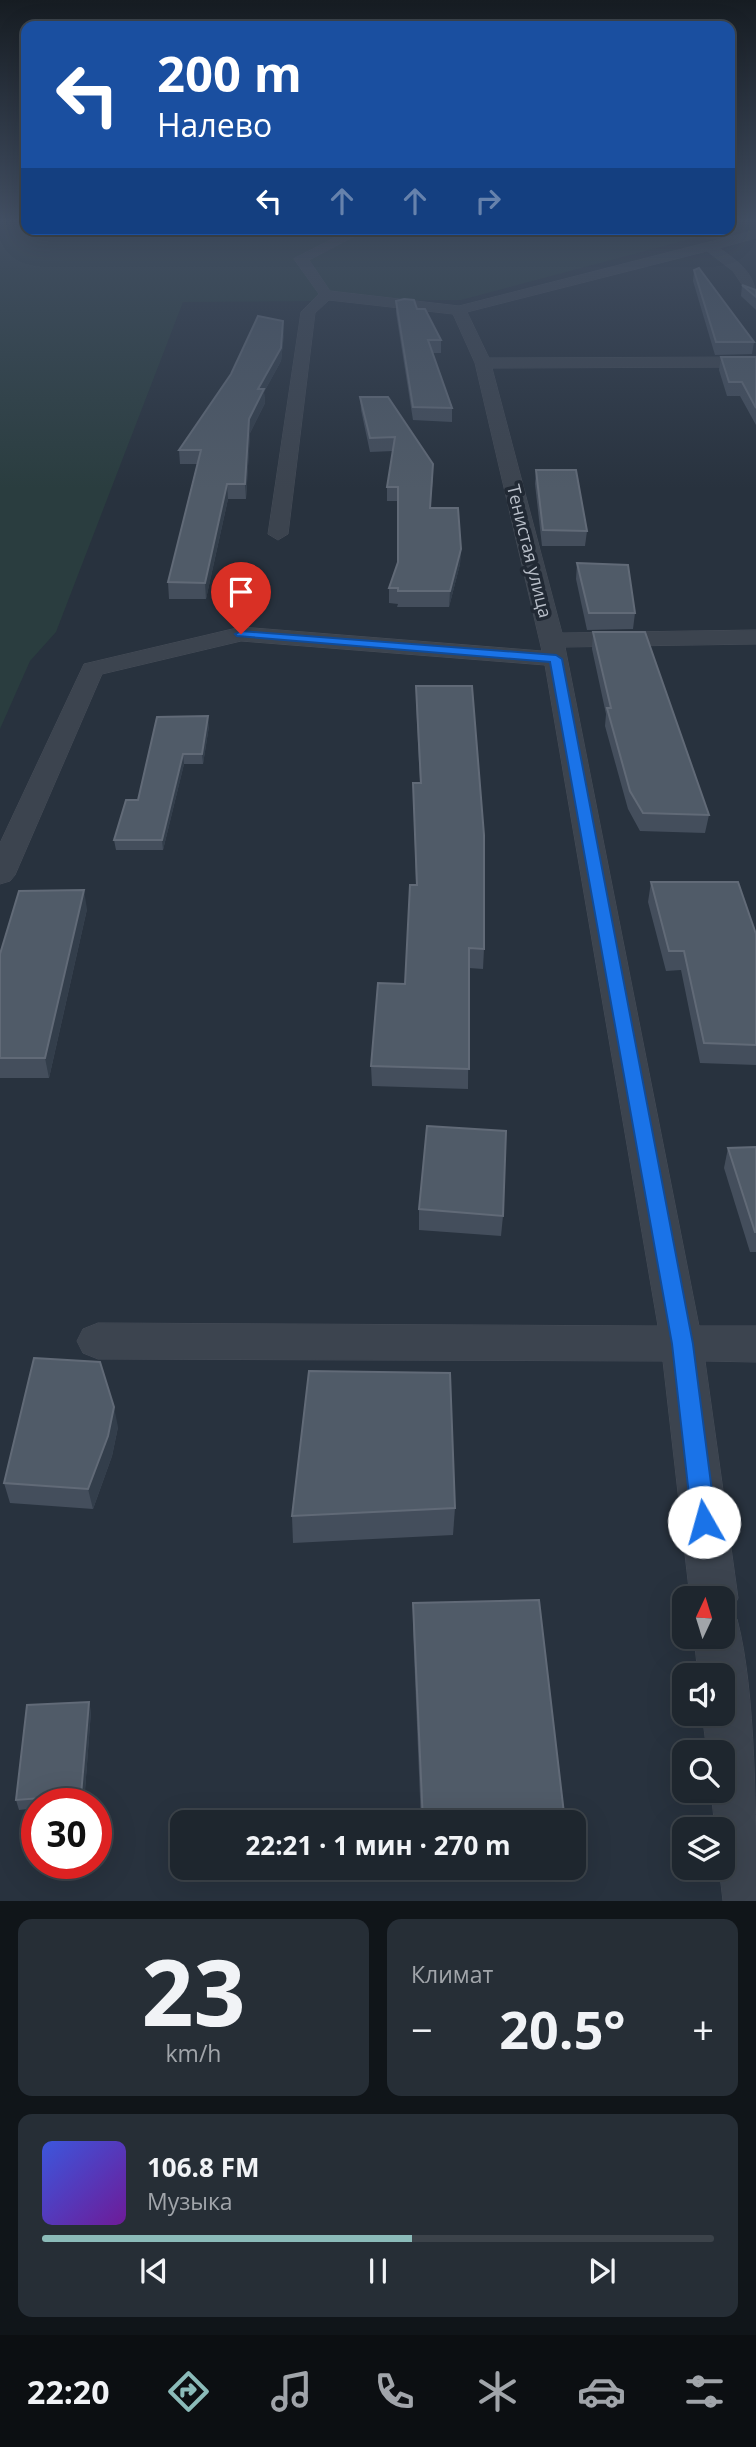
<!DOCTYPE html>
<html lang="ru">
<meta charset="utf-8">
<style>
body{margin:0;font-family:"Open Sans",sans-serif;background:#262e36;color:#f1f3f6;height:100vh;display:flex;flex-direction:column;font-size:26px;white-space:nowrap}
*{box-sizing:border-box;margin:0}
p{font-size:23px;color:#a1a5aa}
.icon{flex:none;width:38px;height:38px;fill:none;stroke:currentColor;stroke-width:2;stroke-linecap:round;stroke-linejoin:round}
.map{position:relative;height:1901px;overflow:hidden}
.side{display:flex;flex-direction:column;gap:18px;padding:18px;background:#101519;flex:1}
.side>*{flex:none}
.top-card{position:absolute;left:21px;top:21px;width:714px;height:214px;border-radius:14px;box-shadow:0 7px 28px #0002,0 0 0 2px #3c434a;background:#1a4fa0;color:#fff;overflow:hidden}
.needle{width:46px;rotate:4deg}
.controls{position:absolute;left:672px;top:1586px;display:grid;gap:14px}
.controls a{display:grid;place-items:center;width:63px;height:63px;border-radius:14px;background:#1e262e;box-shadow:0 7px 28px #0002,0 0 0 2px #3c434a;font-size:35px}
.speed{position:absolute;left:21px;top:1788px;display:flex;gap:14px;font-size:35px;font-weight:700;text-align:center}
.speed>*{display:grid;place-content:center;width:91px;height:91px;border-radius:50%;background:#1e262e;box-shadow:0 7px 28px #0002,0 0 0 2px #3c434a;line-height:1}
.speed .limit{border:10px solid #d22;background:#fff;color:#111}
.pin{position:absolute;display:grid;place-items:center;width:60px;height:60px;color:#fff;margin:-72px -30px;border-radius:50% 50% 50% 0;rotate:-45deg;box-shadow:0 0 7px #0007}
.pin .icon{rotate:45deg}
.me{position:absolute;width:77px;margin:-38px;rotate:353deg;stroke-linejoin:round;filter:drop-shadow(0 0 5px #0008)}
.turn{display:flex;align-items:center;gap:24px;height:147px;padding:0 21px;font-size:32px}
.turn .icon{width:91px;height:91px;stroke-width:2.5}
.turn b{display:block;font-size:49px;line-height:60px}
.lanes{display:flex;align-items:center;height:66px;padding:0 21px;background:#0003;justify-content:center;gap:35px;direction:ltr}
.lanes .off{opacity:.35}
.big{font-size:52px;font-weight:700;line-height:1.1}
.side .tile{flex:1;display:flex;flex-direction:column;justify-content:center;gap:10px;min-width:0;padding:0 24px;border-radius:14px;background:#262e36}
.side .dial{align-items:center;gap:0}
.dial b{font-size:91px;line-height:1}
.song{display:flex;align-items:center;gap:21px}
.cover{width:84px;height:84px;border-radius:10px;background:linear-gradient(135deg,hsl(230 70% 55%),hsl(280 70% 35%))}
.played{height:7px;border-radius:4px;background:linear-gradient(90deg,#8bbbb9 55%,#3c434a 55%)}
.keys{display:flex;justify-content:space-around;direction:ltr}
.heat{display:flex;justify-content:space-between;align-items:center;font-size:38px;direction:ltr}
.side .tiles{flex:1;display:grid;gap:18px;grid-template-columns:1fr 1fr}
.tile:last-child{grid-column:span 2}
.trip{position:absolute;left:170px;top:1810px;width:416px;height:70px;border-radius:14px;background:#1e262e;box-shadow:0 7px 28px #0002,0 0 0 2px #3c434a;font-weight:700;line-height:70px;text-align:center}
.tabs{display:flex;height:112px;justify-content:space-around;align-items:center;background:#0c0f12;color:#a1a5aa}
.tabs .icon{width:49px;height:49px}
.tabs .selected{color:#8bbbb9}
.tabs b{font-size:32px;color:#f1f3f6}
.map>svg:first-child{display:block}
.green{fill:#2a3d3f}
.lines{fill:none;stroke-linecap:round;stroke-linejoin:round}
.minor-casing{stroke:#464d58;stroke-width:1}
.minor{fill:#3c444f;fill-rule:evenodd}
.wall{fill:#444e5c}
.shaded-wall{fill:#333e4b}
.building{fill:#505b68;stroke:#616a77;stroke-width:2}
.route{fill:#1a73e8;stroke:#114b97;stroke-width:2}
.labels{text-anchor:middle;dominant-baseline:central;stroke-width:7;stroke-linejoin:round;paint-order:stroke}
.street-label{font-size:18px;fill:#b9bfc9;stroke:#212934}
</style>
<div class="map">
<svg width="756" height="1901" viewBox="0 0 756 1901">
<rect width="100%" height="100%" fill="#28323e"/>
<path class="green" d="M 0,222 L 26,222 L 26,229 L 284,229 L 311,235 L 347,229 L 728,229 L 461,300 L 183,302 L 56,632 L 30,661 L 0,729 Z"/>
<g class="lines">
<defs>
<path id="minor" d="M 352,229 L 368,229 L 309,260 L 330,291 L 459,306 L 756,230 L 756,238 L 719,248 C 739,262 756,274 756,299 L 751,298 L 733,271 L 707,251 L 467,312 L 489,358 L 756,357 L 756,367 L 492,368 L 562,633 L 756,630 L 756,644 L 565,647 L 699,1326 L 756,1326 L 756,1362 L 705,1361 L 738,1598 L 729,1616 L 737,1619 C 756,1690 756,1821 756,1901 L 723,1901 L 719,1867 L 723,1867 L 723,1829 L 715,1829 L 711,1790 L 723,1790 L 723,1752 L 707,1752 L 702,1713 L 723,1713 L 723,1675 L 698,1675 L 694,1636 L 723,1636 L 723,1598 L 690,1598 L 663,1361 L 98,1359 L 83,1353 L 77,1341 L 83,1329 L 98,1323 L 658,1326 L 545,665 L 241,641 L 102,674 L 15,875 L 10,881 L 0,884 L 0,843 L 84,664 L 241,627 L 542,651 L 475,363 L 453,314 L 329,300 L 315,313 L 288,534 L 278,540 L 268,534 L 301,312 L 319,294 L 294,259 Z"/>
</defs>
<use href="#minor" class="minor-casing"/>
<use href="#minor" class="minor"/>
</g>
<g class="wall">
<path d="M 694,270 L 754,342 L 752,354 L 715,355 L 693,281 Z"/>
<path d="M 742,285 L 756,290 L 756,310 L 741,296 Z"/>
<path d="M 396,301 L 417,309 L 441,340 L 441,353 L 433,353 L 452,408 L 452,422 L 413,420 L 396,313 Z"/>
<path d="M 284,334 L 281,361 L 264,392 L 265,403 L 250,433 L 246,499 L 228,499 L 206,599 L 169,599 L 168,582 L 197,464 L 180,464 L 179,450 Z"/>
<path d="M 721,357 L 756,357 L 756,425 L 740,396 L 727,396 L 719,370 Z"/>
<path d="M 360,397 L 433,478 L 430,508 L 461,549 L 460,564 L 449,607 L 397,607 L 398,604 L 389,603 L 389,588 L 398,562 L 398,501 L 387,501 L 387,487 L 393,451 L 370,452 L 361,410 Z"/>
<path d="M 536,470 L 587,531 L 585,546 L 542,546 L 535,484 Z"/>
<path d="M 577,563 L 635,613 L 633,629 L 587,630 L 576,579 Z"/>
<path d="M 593,632 L 709,815 L 705,833 L 640,831 L 628,809 L 605,726 L 606,714 L 592,649 Z"/>
<path d="M 416,686 L 484,949 L 483,969 L 469,968 L 468,1089 L 372,1086 L 371,1066 L 405,984 L 416,885 L 413,783 L 420,783 L 416,703 Z"/>
<path d="M 209,726 L 203,764 L 184,764 L 163,850 L 116,850 L 114,840 L 138,800 Z"/>
<path d="M 651,882 L 756,934 L 756,1065 L 700,1063 L 681,970 L 666,971 L 648,902 Z"/>
<path d="M 87,909 L 49,1078 L 0,1078 L 0,954 Z"/>
<path d="M 756,1147 L 756,1252 L 750,1252 L 724,1168 L 728,1148 Z"/>
<path d="M 419,1209 L 503,1216 L 501,1236 L 419,1230 Z"/>
<path d="M 118,1427 L 112,1456 L 93,1509 L 10,1503 L 4,1483 Z"/>
<path d="M 455,1508 L 453,1535 L 293,1543 L 292,1516 Z"/>
<path d="M 413,1603 L 565,1822 L 421,1822 L 413,1629 Z"/>
<path d="M 91,1711 L 84,1804 L 37,1804 L 37,1808 L 19,1810 L 16,1800 Z"/>
</g>
<g class="shaded-wall">
<path d="M 283,321 L 284,334 L 281,361 L 264,392 L 265,403 L 250,433 L 246,499 L 245,484 L 249,419 L 258,389 Z"/>
<path d="M 227,484 L 228,499 L 206,599 L 205,583 Z"/>
<path d="M 461,549 L 460,564 L 449,607 L 450,591 Z"/>
<path d="M 208,716 L 209,726 L 203,764 L 202,754 Z"/>
<path d="M 183,754 L 184,764 L 163,850 L 162,840 Z"/>
<path d="M 84,890 L 87,909 L 49,1078 L 45,1058 Z"/>
<path d="M 114,1407 L 118,1427 L 112,1456 L 93,1509 L 88,1489 Z"/>
<path d="M 89,1702 L 91,1711 L 84,1804 L 81,1795 Z"/>
</g>
<g class="building">
<path d="M 699,268 L 754,342 L 716,342 L 694,270 Z"/>
<path d="M 742,285 L 756,290 L 756,297 Z"/>
<path d="M 404,299 L 414,300 L 417,309 L 425,309 L 441,340 L 428,340 L 452,408 L 413,407 L 396,301 Z"/>
<path d="M 258,316 L 283,321 L 281,348 L 258,389 L 264,389 L 249,419 L 245,484 L 227,484 L 205,583 L 168,582 L 201,450 L 179,450 L 231,374 Z"/>
<path d="M 721,357 L 756,357 L 756,408 L 742,382 L 729,382 Z"/>
<path d="M 360,397 L 388,397 L 433,464 L 430,508 L 458,508 L 461,549 L 450,591 L 398,591 L 398,588 L 389,588 L 398,562 L 398,487 L 387,487 L 395,437 L 370,438 Z"/>
<path d="M 536,470 L 576,470 L 587,531 L 543,530 Z"/>
<path d="M 577,563 L 628,565 L 635,613 L 589,613 Z"/>
<path d="M 593,632 L 645,632 L 709,815 L 643,813 L 630,791 L 607,708 L 611,708 Z"/>
<path d="M 416,686 L 472,686 L 484,835 L 484,949 L 469,948 L 469,1069 L 371,1066 L 378,983 L 405,984 L 410,885 L 417,885 L 413,783 L 421,783 Z"/>
<path d="M 208,716 L 202,754 L 183,754 L 162,840 L 114,840 L 126,800 L 138,800 L 157,717 Z"/>
<path d="M 651,882 L 738,882 L 756,934 L 756,1045 L 704,1043 L 684,951 L 669,951 Z"/>
<path d="M 84,890 L 45,1058 L 0,1058 L 0,954 L 19,891 Z"/>
<path d="M 427,1126 L 506,1131 L 503,1216 L 419,1209 Z"/>
<path d="M 756,1147 L 756,1232 L 755,1232 L 728,1148 Z"/>
<path d="M 34,1358 L 100,1362 L 114,1407 L 108,1436 L 88,1489 L 4,1483 Z"/>
<path d="M 309,1371 L 450,1373 L 455,1508 L 292,1516 Z"/>
<path d="M 539,1600 L 565,1822 L 423,1822 L 413,1603 Z"/>
<path d="M 89,1702 L 81,1795 L 16,1800 L 27,1705 Z"/>
</g>
<linearGradient id="sky" x2="0" y2="1"><stop stop-color="#161c22"/><stop offset="0.45" stop-color="#424f63"/><stop offset="1" stop-color="#424f63" stop-opacity="0"/></linearGradient>
<rect width="756" height="489" fill="url(#sky)"/>
<path class="route" d="M 241,631 L 556,655 L 562,659 L 693,1344 L 716,1522 L 713,1529 L 704,1533 L 696,1529 L 692,1522 L 672,1344 L 550,662 L 237,636 L 235,634 Z"/>
<g class="labels">
<g class="street-label">
<text transform="translate(530 551) rotate(76)">Тенистая улица</text>
</g>
</g>
</svg>
<div class="controls">
<a><svg class="needle" viewBox="-14 -14 28 28"><path d="M0-13l5 13h-10z" fill="#e53935"/><path d="M0 13l5-13h-10z" fill="#a1a5aa"/></svg></a>
<a><svg class="icon" aria-label="sound" viewBox="0 0 24 24"><path d="M4 9h4l5-4v14l-5-4H4zM17 9q2 3 0 6"/></svg></a>
<a><svg class="icon" aria-label="search" viewBox="0 0 24 24"><circle cx="10" cy="10" r="6"/><path d="M15 15l6 6"/></svg></a>
<a><svg class="icon" aria-label="layers" viewBox="0 0 24 24"><path d="M12 4l9 5-9 5-9-5zM3 14l9 5 9-5"/></svg></a>
</div>
<div class="speed"><div class="limit">30</div></div>
<div class="pin" style="left:241px;top:634px;background:#d93025"><svg class="icon" aria-label="arrive" viewBox="0 0 24 24"><path d="M6 21V4h12l-3 4 3 4H6"/></svg></div>
<svg class="me" style="left:704px;top:1522px" viewBox="-20 -20 40 40"><circle r="19" fill="#fff"/><path d="M0-13L10 11 0 6-10 11z" fill="#1a73e8"/></svg>
<div class="trip">22:21 · 1 мин · 270 m</div>
<div class="top-card">
<div class="turn"><svg class="icon" aria-label="left" viewBox="0 0 24 24"><path d="M17 20v-9H6M10 6l-5 5 5 5"/></svg><div><b>200 m</b>Налево</div></div>
<div class="lanes"><svg class="icon" aria-label="left" viewBox="0 0 24 24"><path d="M17 20v-9H6M10 6l-5 5 5 5"/></svg><svg class="icon off" aria-label="ahead" viewBox="0 0 24 24"><path d="M12 20V5M6 11l6-6 6 6"/></svg><svg class="icon off" aria-label="ahead" viewBox="0 0 24 24"><path d="M12 20V5M6 11l6-6 6 6"/></svg><svg class="icon off" aria-label="right" viewBox="0 0 24 24"><path d="M7 20v-9h11M14 6l5 5-5 5"/></svg></div>
</div>
</div>
<section class="side">
<div class="tiles">
<div class="tile dial"><b>23</b><p>km/h</p></div>
<div class="tile"><p>Климат</p>
<div class="heat"><a>−</a><b class="big">20.5°</b><a>+</a></div>
</div>
<div class="tile">
<div class="song"><i class="cover"></i><div><b>106.8 FM</b><p>Музыка</p></div></div>
<div class="played"></div>
<div class="keys"><svg class="icon" aria-label="previous" viewBox="0 0 24 24"><path d="M18 5L8 12l10 7zM5 5v14"/></svg><svg class="icon" aria-label="pause" viewBox="0 0 24 24"><path d="M8 5v14M16 5v14"/></svg><svg class="icon" aria-label="next" viewBox="0 0 24 24"><path d="M6 5l10 7-10 7zM19 5v14"/></svg></div>
</div>
</div>
</section>
<nav class="tabs">
<b>22:20</b>
<svg class="icon selected" aria-label="directions" viewBox="0 0 24 24"><path d="M12 3l9 9-9 9-9-9zM9 14v-3h6M13 9l2 2-2 2"/></svg>
<svg class="icon" aria-label="music" viewBox="0 0 24 24"><path d="M9 18V5l10-2v13"/><circle cx="6" cy="18" r="3"/><circle cx="16" cy="16" r="3"/></svg>
<svg class="icon" aria-label="phone" viewBox="0 0 24 24"><path d="M5 4h4l2 5-3 2q2 4 5 5l2-3 5 2v4C11 20 4 13 5 4z"/></svg>
<svg class="icon" aria-label="climate" viewBox="0 0 24 24"><path d="M12 3v18M4 7l16 10M4 17L20 7"/></svg>
<svg class="icon" aria-label="car" viewBox="0 0 24 24"><path d="M5 17H2v-5l4-1 3-4h7l3 4 3 1v5h-3M9 17h6M6 11h13"/><circle cx="7" cy="17" r="2"/><circle cx="17" cy="17" r="2"/></svg>
<svg class="icon" aria-label="filters" viewBox="0 0 24 24"><path d="M4 7h16M4 17h16"/><circle cx="9" cy="7" r="2"/><circle cx="15" cy="17" r="2"/></svg>
</nav>
